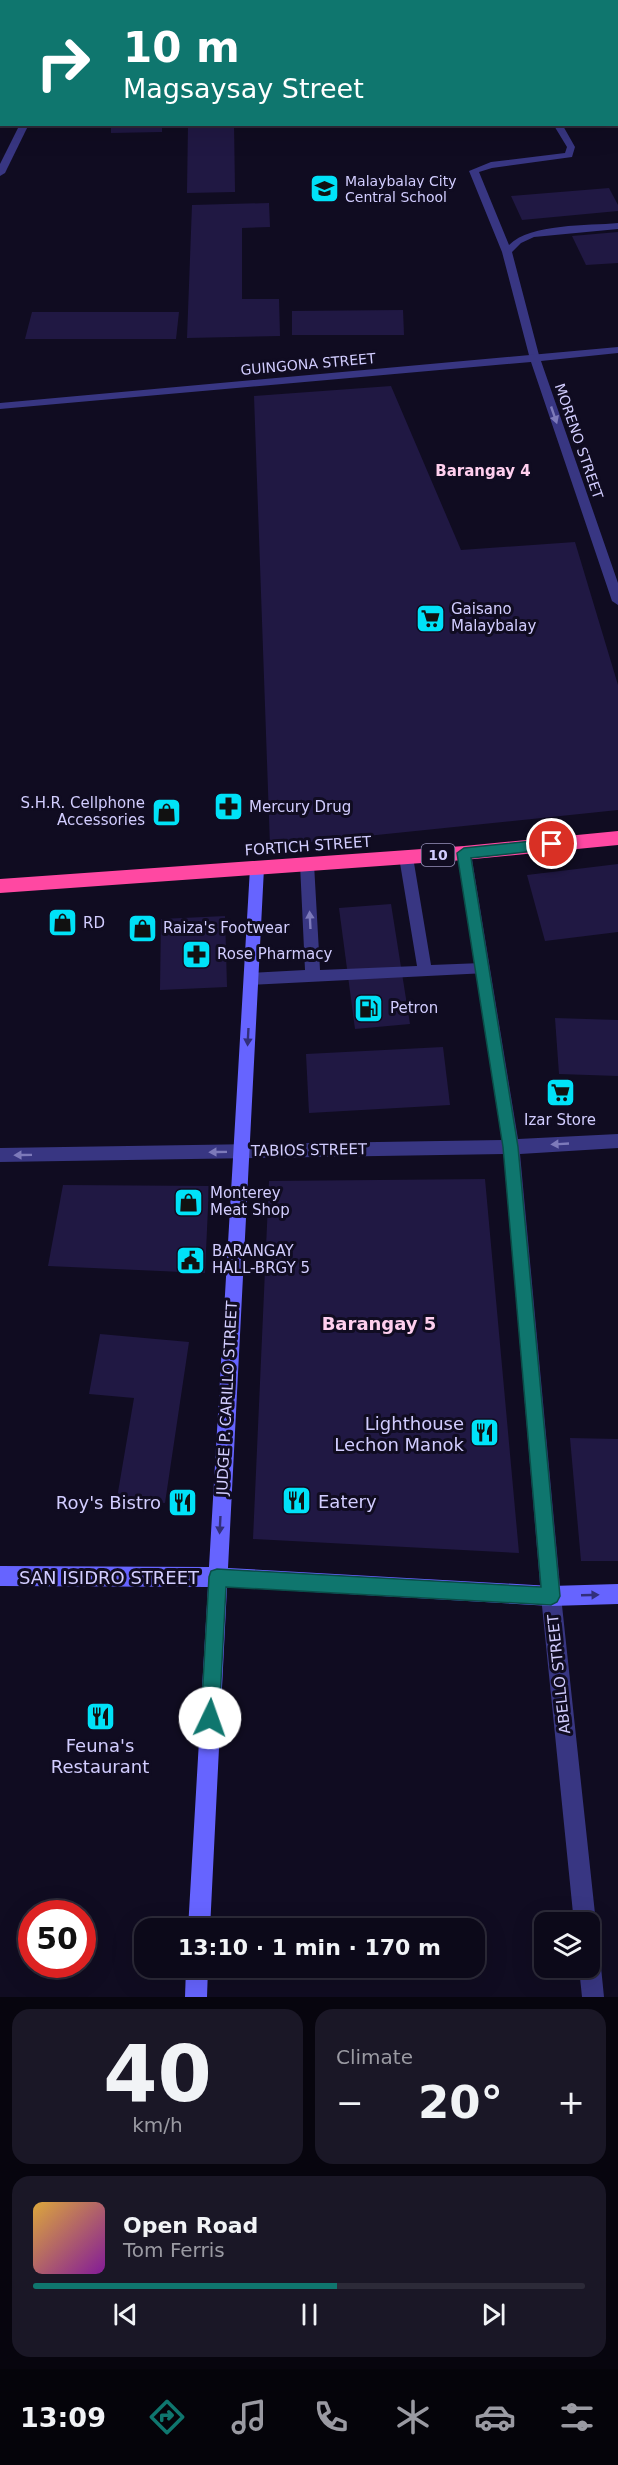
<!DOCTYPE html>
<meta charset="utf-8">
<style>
body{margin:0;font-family:"DejaVu Sans",sans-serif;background:#1a1726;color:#f1f3f6;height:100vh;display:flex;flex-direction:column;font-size:22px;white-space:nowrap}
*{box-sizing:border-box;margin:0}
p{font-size:20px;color:#9a9aa2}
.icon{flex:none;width:33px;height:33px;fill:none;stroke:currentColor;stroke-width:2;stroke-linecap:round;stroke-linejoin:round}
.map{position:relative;height:1997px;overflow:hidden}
.panel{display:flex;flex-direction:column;gap:12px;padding:12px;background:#07050e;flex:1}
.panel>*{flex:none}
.top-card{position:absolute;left:0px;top:0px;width:618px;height:126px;box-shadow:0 6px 24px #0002,0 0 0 2px #2c2a38;background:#0f766e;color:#fff;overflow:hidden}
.tools{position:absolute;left:534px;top:1912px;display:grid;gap:12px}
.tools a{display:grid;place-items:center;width:66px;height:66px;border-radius:12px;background:#0c0919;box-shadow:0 6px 24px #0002,0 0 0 2px #2c2a38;font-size:30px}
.speed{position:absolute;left:18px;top:1900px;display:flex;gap:12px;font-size:30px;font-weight:700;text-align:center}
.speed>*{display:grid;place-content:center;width:78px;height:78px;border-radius:50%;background:#0c0919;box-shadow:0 6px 24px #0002,0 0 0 2px #2c2a38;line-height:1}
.speed .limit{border:9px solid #d22;background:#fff;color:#111}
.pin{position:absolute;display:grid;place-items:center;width:51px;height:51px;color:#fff;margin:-26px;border:3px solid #fff;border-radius:50%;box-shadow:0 2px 6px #0007}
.me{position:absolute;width:66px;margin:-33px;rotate:3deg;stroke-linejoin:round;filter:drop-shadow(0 0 4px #0008)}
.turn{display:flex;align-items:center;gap:21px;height:126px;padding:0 24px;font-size:27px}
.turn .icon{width:78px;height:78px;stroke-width:2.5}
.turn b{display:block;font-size:42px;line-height:51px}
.big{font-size:45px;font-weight:700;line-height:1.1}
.panel .widget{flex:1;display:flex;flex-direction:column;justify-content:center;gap:9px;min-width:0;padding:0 21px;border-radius:18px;background:#1a1726}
.panel .dial{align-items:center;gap:0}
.dial b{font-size:78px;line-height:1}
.song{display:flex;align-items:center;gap:18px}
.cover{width:72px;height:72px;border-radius:9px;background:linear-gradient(135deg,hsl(40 70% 55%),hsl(290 70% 35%))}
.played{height:6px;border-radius:3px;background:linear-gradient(90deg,#0f766e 55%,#2c2a38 55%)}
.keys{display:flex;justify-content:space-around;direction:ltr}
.heat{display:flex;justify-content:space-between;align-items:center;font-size:33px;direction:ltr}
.panel .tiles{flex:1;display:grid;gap:12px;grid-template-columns:1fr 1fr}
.widget:last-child{grid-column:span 2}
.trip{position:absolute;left:134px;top:1918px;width:351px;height:60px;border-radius:18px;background:#0c0919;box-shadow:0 6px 24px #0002,0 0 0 2px #2c2a38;font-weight:700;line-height:60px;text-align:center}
.menu{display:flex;height:96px;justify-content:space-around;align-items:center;background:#05040a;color:#9a9aa2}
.menu .icon{width:42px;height:42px}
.menu .on{color:#0f766e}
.menu b{font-size:27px;color:#f1f3f6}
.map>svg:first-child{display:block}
.building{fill:#201843}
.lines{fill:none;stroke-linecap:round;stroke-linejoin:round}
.lane{fill:#383682;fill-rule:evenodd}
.street{fill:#383682;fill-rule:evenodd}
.secondary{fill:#6664ff;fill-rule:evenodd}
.highway{fill:#ff48a2;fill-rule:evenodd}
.oneway{fill:#7d7aba}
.oneway2{fill:#322f7a}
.route{fill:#0f766e;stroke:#0a4d48;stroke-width:1.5}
.labels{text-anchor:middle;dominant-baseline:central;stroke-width:6;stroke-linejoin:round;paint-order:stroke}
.far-poi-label{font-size:14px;fill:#d2cdff;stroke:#100c21;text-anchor:start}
.far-street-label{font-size:14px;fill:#d2cdff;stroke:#100c21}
.shield{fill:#100c21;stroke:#9893bc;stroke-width:1.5}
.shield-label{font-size:14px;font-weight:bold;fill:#d2cdff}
.far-quarter-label{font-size:15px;font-weight:bold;fill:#ffcfee;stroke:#100c21}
.poi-label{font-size:15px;fill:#d2cdff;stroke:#100c21;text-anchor:start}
.street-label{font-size:15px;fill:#d2cdff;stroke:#100c21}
.quarter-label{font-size:18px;font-weight:bold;fill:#ffcfee;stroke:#100c21}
.near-poi-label{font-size:18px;fill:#d2cdff;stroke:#100c21;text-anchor:end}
.near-street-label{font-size:18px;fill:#d2cdff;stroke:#100c21}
</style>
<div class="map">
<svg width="618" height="1997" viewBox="0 0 618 1997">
<rect width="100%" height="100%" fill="#100c21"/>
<g class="building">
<path d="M 111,124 L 162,124 L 162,132 L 111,133 Z"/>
<path d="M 188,124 L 234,124 L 235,192 L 187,193 Z"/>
<path d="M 609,188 L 618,205 L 618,211 L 522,220 L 511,196 Z"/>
<path d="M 269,203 L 270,227 L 242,228 L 242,299 L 279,299 L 280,336 L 187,338 L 192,205 Z"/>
<path d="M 618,232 L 618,263 L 586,265 L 572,236 Z"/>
<path d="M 403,310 L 404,335 L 292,335 L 292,311 Z"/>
<path d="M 32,312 L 179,312 L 176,339 L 25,339 Z"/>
<path d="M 391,386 L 461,550 L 575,542 L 618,685 L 618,810 L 270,846 L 254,396 Z"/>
<path d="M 618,864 L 618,932 L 545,941 L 527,875 Z"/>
<path d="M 391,904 L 410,1024 L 355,1029 L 339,908 Z"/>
<path d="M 225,916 L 227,987 L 160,990 L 161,919 Z"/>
<path d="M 555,1018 L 618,1020 L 618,1076 L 559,1074 Z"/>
<path d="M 443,1047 L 450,1105 L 309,1113 L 306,1054 Z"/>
<path d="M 485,1179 L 519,1553 L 253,1539 L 269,1181 Z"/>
<path d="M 63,1185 L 209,1186 L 205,1273 L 48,1266 Z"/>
<path d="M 100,1334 L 189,1342 L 165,1503 L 117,1498 L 134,1398 L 89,1394 Z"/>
<path d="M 570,1438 L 618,1439 L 618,1561 L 581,1561 Z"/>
</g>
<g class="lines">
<g class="lane">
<rect x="0" y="49" width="2" height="4"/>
<path d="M 20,124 L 29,124 L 5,173 L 0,176 L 0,164 Z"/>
<path d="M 553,124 L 562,124 L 575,147 L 572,157 L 492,168 L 479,172 L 509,245 C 531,223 588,226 618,223 L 618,229 L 534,237 L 521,243 L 512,252 L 540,359 L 535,362 L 530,359 L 502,252 L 469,171 L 491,162 L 565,153 L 567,147 Z"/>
<path d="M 406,851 L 411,853 L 413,857 L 431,965 L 482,963 L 487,965 L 489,969 L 487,973 L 251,985 L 246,983 L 244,979 L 246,975 L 251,973 L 305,970 L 300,864 L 302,860 L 312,860 L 314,864 L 320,970 L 417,966 L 399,857 L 401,853 Z"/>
</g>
<g class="street">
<path d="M 618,347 L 618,353 L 541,361 L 618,583 L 618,605 L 612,601 L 531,362 L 0,409 L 0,403 Z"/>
<path d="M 464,847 L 469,849 L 471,853 L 518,1139 L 618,1134 L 618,1148 L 520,1154 L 561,1596 L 596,1923 L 593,1931 L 590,1932 L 590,1923 L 574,1923 L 541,1596 L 504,1154 L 0,1162 L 0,1148 L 502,1140 L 457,853 L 459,849 Z"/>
<path d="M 590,1956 L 598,1959 L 601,1967 L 604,1997 L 582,1997 L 579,1968 L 590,1968 Z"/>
</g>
<g class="secondary">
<path d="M 257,862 L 262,864 L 264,868 L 228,1568 L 551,1586 L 618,1584 L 618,1604 L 551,1606 L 227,1587 L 210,1929 L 188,1929 L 208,1587 L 0,1586 L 0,1566 L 209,1567 L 250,868 L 252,864 Z"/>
<path d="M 186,1968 L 208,1968 L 207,1997 L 185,1997 Z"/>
</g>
<path class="highway" d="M 618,831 L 618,845 L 464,860 L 0,893 L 0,879 L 464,846 Z"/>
</g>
<defs><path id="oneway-solid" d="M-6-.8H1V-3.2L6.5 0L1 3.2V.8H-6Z" transform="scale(1.5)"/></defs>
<g class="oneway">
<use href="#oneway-solid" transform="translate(554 415) rotate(71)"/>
<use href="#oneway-solid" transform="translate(310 920) rotate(-93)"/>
<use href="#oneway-solid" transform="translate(560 1144) rotate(177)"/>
<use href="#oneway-solid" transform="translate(218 1152) rotate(179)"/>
<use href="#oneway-solid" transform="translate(23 1155) rotate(179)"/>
</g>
<g class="oneway2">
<use href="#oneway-solid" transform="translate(248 1037) rotate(93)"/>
<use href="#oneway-solid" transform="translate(220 1525) rotate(93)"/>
<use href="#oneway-solid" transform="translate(590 1595) rotate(-2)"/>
</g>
<path class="route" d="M 552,839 L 558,844 L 552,849 L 471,858 L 518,1147 L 560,1596 L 557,1602 L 551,1605 L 226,1587 L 219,1718 L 217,1725 L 210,1727 L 204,1725 L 201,1718 L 209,1577 L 211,1571 L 217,1569 L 541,1587 L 503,1147 L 457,853 L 464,848 Z"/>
<defs>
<symbol id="school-square" viewBox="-11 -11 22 22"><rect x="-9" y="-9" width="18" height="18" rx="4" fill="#00e2f8" stroke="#100c21"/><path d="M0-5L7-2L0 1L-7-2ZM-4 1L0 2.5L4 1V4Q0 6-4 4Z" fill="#111"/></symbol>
<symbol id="supermarket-square" viewBox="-11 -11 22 22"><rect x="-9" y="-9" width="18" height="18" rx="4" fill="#00e2f8" stroke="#100c21"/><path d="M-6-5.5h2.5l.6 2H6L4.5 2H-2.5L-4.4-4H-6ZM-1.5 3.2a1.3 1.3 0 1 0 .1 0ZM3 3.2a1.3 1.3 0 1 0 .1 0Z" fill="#111"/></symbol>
<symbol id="pharmacy-square" viewBox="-11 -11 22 22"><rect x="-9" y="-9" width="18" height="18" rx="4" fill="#00e2f8" stroke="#100c21"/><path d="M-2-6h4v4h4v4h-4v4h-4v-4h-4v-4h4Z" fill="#111"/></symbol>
<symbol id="shop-square" viewBox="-11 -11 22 22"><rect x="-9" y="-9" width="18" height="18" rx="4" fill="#00e2f8" stroke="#100c21"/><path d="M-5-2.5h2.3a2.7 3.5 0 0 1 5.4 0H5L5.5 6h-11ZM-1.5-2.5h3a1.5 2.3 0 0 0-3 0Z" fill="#111"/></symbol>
<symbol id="fuel-square" viewBox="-11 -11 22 22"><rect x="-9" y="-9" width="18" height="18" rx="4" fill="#00e2f8" stroke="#100c21"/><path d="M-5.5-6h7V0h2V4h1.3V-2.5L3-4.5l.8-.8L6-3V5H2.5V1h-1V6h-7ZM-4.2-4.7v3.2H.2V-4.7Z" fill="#111"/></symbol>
<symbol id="civic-square" viewBox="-11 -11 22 22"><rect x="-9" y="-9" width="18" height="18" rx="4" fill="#00e2f8" stroke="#100c21"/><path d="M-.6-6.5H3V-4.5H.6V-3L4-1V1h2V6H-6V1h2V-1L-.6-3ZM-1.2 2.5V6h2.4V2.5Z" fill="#111"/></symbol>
<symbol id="restaurant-square" viewBox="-11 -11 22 22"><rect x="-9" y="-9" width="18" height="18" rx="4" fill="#00e2f8" stroke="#100c21"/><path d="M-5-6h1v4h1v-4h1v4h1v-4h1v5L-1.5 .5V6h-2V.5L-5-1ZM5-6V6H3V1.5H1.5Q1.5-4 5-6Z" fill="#111"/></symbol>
</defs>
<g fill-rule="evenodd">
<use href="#school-square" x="308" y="172" width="33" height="33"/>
<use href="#supermarket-square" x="414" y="602" width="33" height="33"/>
<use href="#pharmacy-square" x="212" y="790" width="33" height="33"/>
<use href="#shop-square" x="150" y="796" width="33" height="33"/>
<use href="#shop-square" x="46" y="906" width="33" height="33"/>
<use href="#shop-square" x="126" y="912" width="33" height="33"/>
<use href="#pharmacy-square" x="180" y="938" width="33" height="33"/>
<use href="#fuel-square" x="352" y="992" width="33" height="33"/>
<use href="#supermarket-square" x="544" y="1076" width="33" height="33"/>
<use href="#shop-square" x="172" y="1186" width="33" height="33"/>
<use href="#civic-square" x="174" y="1244" width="33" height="33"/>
<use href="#restaurant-square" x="468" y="1416" width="33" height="33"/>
<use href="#restaurant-square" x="280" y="1484" width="33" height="33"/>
<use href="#restaurant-square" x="166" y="1486" width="33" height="33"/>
<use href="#restaurant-square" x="84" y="1700" width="33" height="33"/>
</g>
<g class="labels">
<g class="far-poi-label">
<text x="345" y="181">Malaybalay City<tspan x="345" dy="16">Central School</tspan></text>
</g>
<g class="far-street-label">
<text transform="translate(308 364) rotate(-5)">GUINGONA STREET</text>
<text transform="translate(579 441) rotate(71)">MORENO STREET</text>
</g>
<rect class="shield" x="421.5" y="844" width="33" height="22" rx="4.5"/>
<g class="shield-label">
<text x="438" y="855">10</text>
</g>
<g class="far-quarter-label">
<text x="483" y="471">Barangay 4</text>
</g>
<g class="poi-label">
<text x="451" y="609">Gaisano<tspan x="451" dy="17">Malaybalay</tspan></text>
<text x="145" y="803" text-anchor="end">S.H.R. Cellphone<tspan x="145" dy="17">Accessories</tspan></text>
<text x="249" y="807">Mercury Drug</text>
<text x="83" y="923">RD</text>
<text x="163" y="928">Raiza's Footwear</text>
<text x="217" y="954">Rose Pharmacy</text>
<text x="390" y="1008">Petron</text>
<text x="560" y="1120" text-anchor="middle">Izar Store</text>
<text x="210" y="1193">Monterey<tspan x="210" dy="17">Meat Shop</tspan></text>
<text x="212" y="1251">BARANGAY<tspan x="212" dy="17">HALL-BRGY 5</tspan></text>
</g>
<g class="street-label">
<text transform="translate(308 846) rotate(-4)">FORTICH STREET</text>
<text transform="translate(309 1150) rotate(-1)">TABIOS STREET</text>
<text transform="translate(227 1398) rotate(-87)">JUDGE P. CARILLO STREET</text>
<text transform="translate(559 1674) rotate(-96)">ABELLO STREET</text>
</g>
<g class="quarter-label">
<text x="379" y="1323">Barangay 5</text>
</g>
<g class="near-poi-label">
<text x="464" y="1423">Lighthouse<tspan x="464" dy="21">Lechon Manok</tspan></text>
<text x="318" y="1501" text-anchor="start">Eatery</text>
<text x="161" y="1502">Roy's Bistro</text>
<text x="100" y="1745" text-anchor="middle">Feuna's<tspan x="100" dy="21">Restaurant</tspan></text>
</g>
<g class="near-street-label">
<text x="109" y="1577">SAN ISIDRO STREET</text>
</g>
</g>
</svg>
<div class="tools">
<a><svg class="icon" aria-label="layers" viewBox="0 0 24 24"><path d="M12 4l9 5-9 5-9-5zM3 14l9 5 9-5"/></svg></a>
</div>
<div class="speed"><div class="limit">50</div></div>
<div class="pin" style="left:552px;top:844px;background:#d93025"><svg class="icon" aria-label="arrive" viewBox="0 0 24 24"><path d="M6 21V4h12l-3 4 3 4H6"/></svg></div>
<svg class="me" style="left:210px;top:1718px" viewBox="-20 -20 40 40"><circle r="19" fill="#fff"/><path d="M0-13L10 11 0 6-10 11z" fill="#0f766e"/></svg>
<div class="trip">13:10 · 1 min · 170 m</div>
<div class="top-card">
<div class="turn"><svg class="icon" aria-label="right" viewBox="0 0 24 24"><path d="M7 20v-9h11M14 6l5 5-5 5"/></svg><div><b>10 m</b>Magsaysay Street</div></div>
</div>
</div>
<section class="panel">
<div class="tiles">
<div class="widget dial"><b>40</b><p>km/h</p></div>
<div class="widget"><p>Climate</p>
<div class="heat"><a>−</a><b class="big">20°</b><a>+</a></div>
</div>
<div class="widget">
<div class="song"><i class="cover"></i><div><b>Open Road</b><p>Tom Ferris</p></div></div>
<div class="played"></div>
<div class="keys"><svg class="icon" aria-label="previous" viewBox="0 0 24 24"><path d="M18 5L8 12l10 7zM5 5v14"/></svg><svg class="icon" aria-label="pause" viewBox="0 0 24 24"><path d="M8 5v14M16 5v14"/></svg><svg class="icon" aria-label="next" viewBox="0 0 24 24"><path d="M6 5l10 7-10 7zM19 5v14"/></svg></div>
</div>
</div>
</section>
<nav class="menu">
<b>13:09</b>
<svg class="icon on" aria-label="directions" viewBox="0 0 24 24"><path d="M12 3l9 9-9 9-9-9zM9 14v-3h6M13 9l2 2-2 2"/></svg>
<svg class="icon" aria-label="music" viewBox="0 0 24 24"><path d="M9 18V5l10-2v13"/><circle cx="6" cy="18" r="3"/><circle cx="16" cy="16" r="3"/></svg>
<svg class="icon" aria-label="phone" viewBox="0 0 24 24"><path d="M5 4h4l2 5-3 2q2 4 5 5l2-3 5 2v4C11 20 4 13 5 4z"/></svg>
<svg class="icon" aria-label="climate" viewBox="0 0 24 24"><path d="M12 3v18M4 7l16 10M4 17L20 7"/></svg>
<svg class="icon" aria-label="car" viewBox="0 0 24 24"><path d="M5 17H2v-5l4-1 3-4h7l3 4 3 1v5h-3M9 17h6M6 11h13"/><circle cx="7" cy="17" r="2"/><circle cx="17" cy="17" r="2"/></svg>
<svg class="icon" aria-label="filters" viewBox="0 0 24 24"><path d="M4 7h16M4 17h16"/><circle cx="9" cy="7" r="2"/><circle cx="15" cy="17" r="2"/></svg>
</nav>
